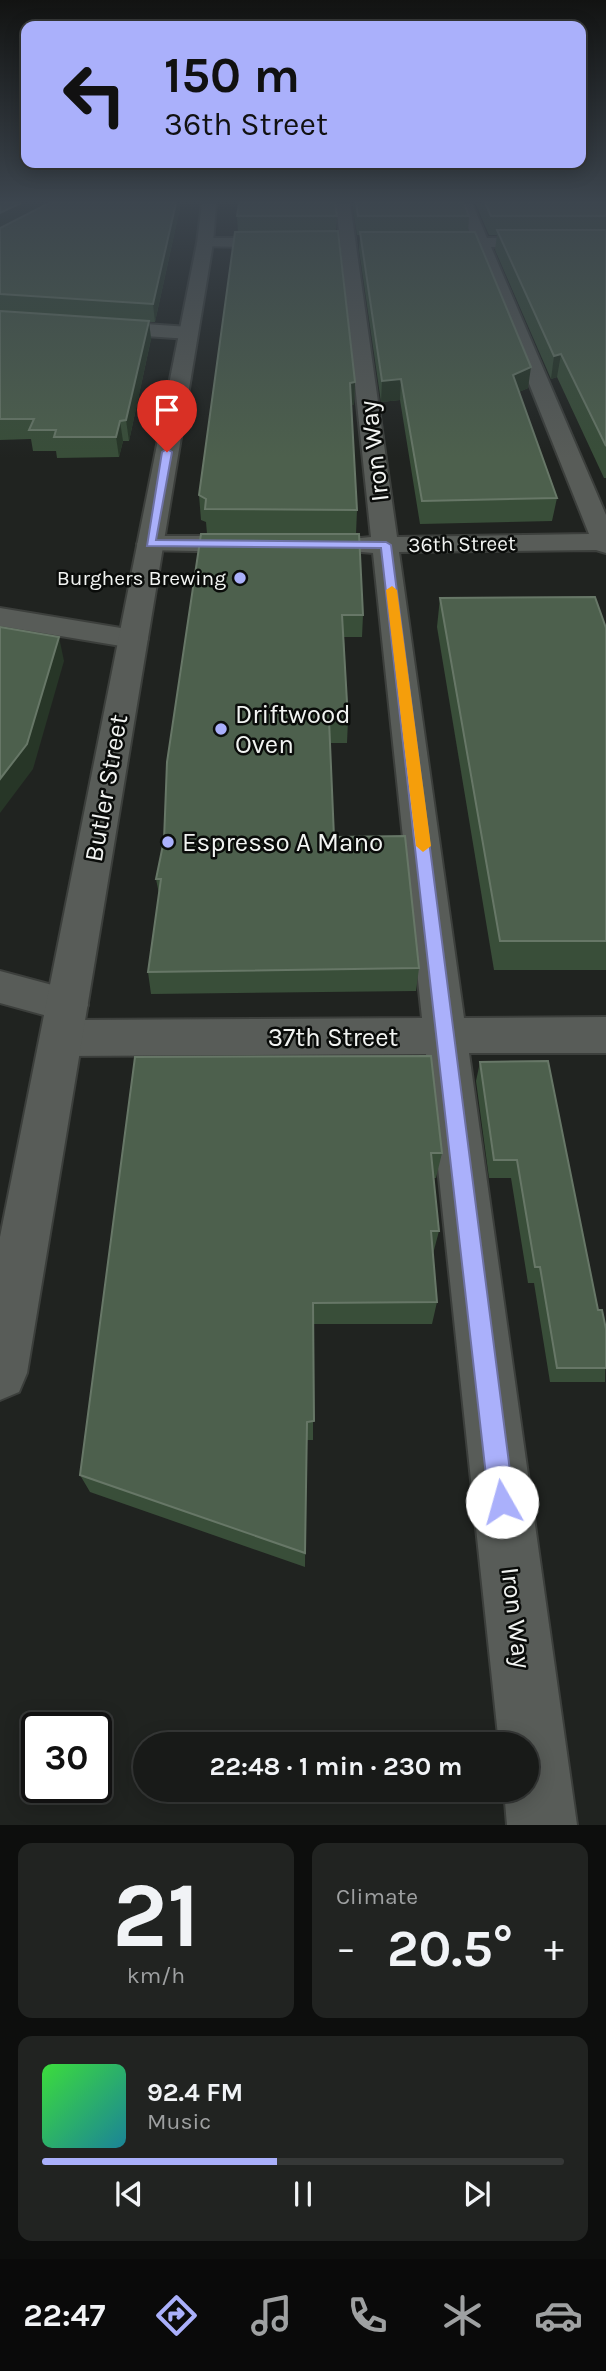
<!DOCTYPE html>
<meta charset="utf-8">
<style>
body{margin:0;font-family:Karla,sans-serif;background:#212321;color:#f1f3f6;height:100vh;display:flex;flex-direction:column;font-size:26px;white-space:nowrap}
*{box-sizing:border-box;margin:0}
p{font-size:23px;color:#9fa1a2}
.icon{flex:none;width:38px;height:38px;fill:none;stroke:currentColor;stroke-width:2;stroke-linecap:round;stroke-linejoin:round}
.map{position:relative;height:1825px;overflow:hidden}
.sheet{display:flex;flex-direction:column;gap:18px;padding:18px;background:#0d0e0d;flex:1}
.sheet>*{flex:none}
.guide{position:absolute;left:21px;top:21px;width:565px;height:147px;border-radius:14px;box-shadow:0 4px 18px #0003,0 0 0 2px #363837;background:#aab0fb;color:#111;overflow:hidden}
.speed{position:absolute;left:21px;top:1712px;display:flex;gap:14px;font-size:35px;font-weight:700;text-align:center}
.speed>*{display:grid;place-content:center;width:91px;height:91px;border-radius:50%;background:#181a18;box-shadow:0 4px 18px #0003,0 0 0 2px #363837;line-height:1}
.speed .limit{border:4px solid #111;border-radius:10px;background:#fff;color:#111}
.pin{position:absolute;display:grid;place-items:center;width:60px;height:60px;color:#fff;margin:-72px -30px;border-radius:50% 50% 50% 0;rotate:-45deg;box-shadow:0 0 7px #0007}
.pin .icon{rotate:45deg}
.me{position:absolute;width:77px;margin:-38px;rotate:353deg;stroke-linejoin:round;filter:drop-shadow(0 0 5px #0008)}
.turn{display:flex;align-items:center;gap:24px;height:147px;padding:0 28px;font-size:32px}
.turn .icon{width:91px;height:91px;stroke-width:2.5}
.turn b{display:block;font-size:49px;line-height:60px}
.big{font-size:52px;font-weight:700;line-height:1.1}
.sheet .card{flex:1;display:flex;flex-direction:column;justify-content:center;gap:10px;min-width:0;padding:0 24px;border-radius:14px;background:#212321}
.sheet .dial{align-items:center;gap:0}
.dial b{font-size:91px;line-height:1}
.song{display:flex;align-items:center;gap:21px}
.cover{width:84px;height:84px;border-radius:10px;background:linear-gradient(135deg,hsl(120 70% 55%),hsl(190 70% 35%))}
.played{height:7px;border-radius:4px;background:linear-gradient(90deg,#aab0fb 45%,#363837 45%)}
.keys{display:flex;justify-content:space-around;direction:ltr}
.heat{display:flex;justify-content:space-between;align-items:center;font-size:38px;direction:ltr}
.sheet .tiles{flex:1;display:grid;gap:18px;grid-template-columns:1fr 1fr}
.card:last-child{grid-column:span 2}
.trip{position:absolute;left:133px;top:1732px;width:406px;height:70px;border-radius:35px;background:#181a18;box-shadow:0 4px 18px #0003,0 0 0 2px #363837;font-weight:700;line-height:70px;text-align:center}
.tabs{display:flex;height:112px;justify-content:space-around;align-items:center;background:#0a0a0a;color:#9fa1a2}
.tabs .icon{width:49px;height:49px}
.tabs .current{color:#aab0fb}
.tabs b{font-size:32px;color:#f1f3f6}
.map>svg:first-child{display:block}
.lines{fill:none;stroke-linecap:round;stroke-linejoin:round}
.minor-casing{stroke:#3c3f3c;stroke-width:4}
.secondary-casing{stroke:#3c3f3c;stroke-width:4}
.minor{fill:#585c58;fill-rule:evenodd}
.secondary{fill:#585c58;fill-rule:evenodd}
.wall{fill:#394e39}
.shaded-wall{fill:#273627}
.building{fill:#4d604d;stroke:#677767;stroke-width:2}
.route{fill:#aab0fb;stroke:#6e72a3;stroke-width:2}
.slow{fill:#f59e0b}
.poi-dot{fill:#aab0fb;stroke:#0a0c0a;stroke-width:2.5}
.labels{text-anchor:middle;dominant-baseline:central;stroke-width:5;stroke-linejoin:round;paint-order:stroke}
.far-street-label{font-size:21px;fill:#f2f4f2;stroke:#0a0c0a}
.far-poi-label{font-size:21px;fill:#f2f4f2;stroke:#0a0c0a;text-anchor:end}
.street-label{font-size:26px;fill:#f2f4f2;stroke:#0a0c0a}
.poi-label{font-size:26px;fill:#f2f4f2;stroke:#0a0c0a;text-anchor:start}
</style>
<div class="map">
<svg width="606" height="1825" viewBox="0 0 606 1825">
<rect width="100%" height="100%" fill="#202320"/>
<g class="lines">
<defs>
<g id="minor">
<path d="M 336,203 L 350,203 L 397,537 L 589,534 L 475,248 L 426,248 L 418,243 L 426,238 L 472,238 L 458,203 L 472,203 L 487,238 L 606,237 L 606,247 L 491,247 L 606,515 L 606,553 L 596,550 L 399,552 L 464,1018 L 606,1017 L 606,1053 L 469,1053 L 577,1825 L 507,1825 L 504,1790 L 527,1790 L 527,1745 L 499,1745 L 426,1054 L 61,1056 L 46,1050 L 40,1038 L 46,1026 L 62,1020 L 0,1003 L 0,971 L 82,993 L 88,1005 L 82,1017 L 71,1020 L 422,1018 L 373,553 L 351,551 L 347,545 L 351,539 L 371,537 Z"/>
<path d="M 205,238 L 285,238 L 293,243 L 285,248 L 199,246 L 199,240 Z"/>
<path d="M 0,314 L 189,327 L 198,333 L 189,339 L 0,326 Z"/>
<path d="M 150,536 L 250,536 L 259,538 L 263,544 L 259,550 L 250,552 L 141,550 L 137,544 L 141,538 Z"/>
<path d="M 0,608 L 133,630 L 143,633 L 148,639 L 143,645 L 133,648 L 0,626 Z"/>
</g>
<path id="secondary" d="M 202,203 L 216,203 L 213,243 L 27,1373 L 19,1392 L 0,1400 L 0,1237 L 197,243 Z"/>
</defs>
<use href="#minor" class="minor-casing"/>
<use href="#secondary" class="secondary-casing"/>
<use href="#minor" class="minor"/>
<use href="#secondary" class="secondary"/>
</g>
<g class="wall">
<path d="M 0,203 L 181,203 L 155,322 L 149,322 L 151,339 L 129,441 L 123,441 L 119,457 L 57,458 L 56,451 L 33,451 L 31,439 L 0,440 Z"/>
<path d="M 352,203 L 464,203 L 469,216 L 468,232 L 528,388 L 519,392 L 557,498 L 552,521 L 420,524 L 400,400 L 381,402 L 359,250 L 360,235 L 357,235 Z"/>
<path d="M 475,203 L 606,203 L 606,478 L 604,478 L 557,377 L 551,379 L 495,250 L 497,235 L 489,235 Z"/>
<path d="M 237,216 L 337,216 L 336,231 L 355,382 L 354,405 L 351,405 L 357,510 L 356,534 L 363,615 L 362,637 L 344,637 L 348,720 L 347,743 L 330,743 L 334,837 L 419,968 L 416,991 L 151,994 L 148,972 L 159,894 L 156,879 L 164,840 L 207,534 L 206,522 L 201,520 L 199,495 L 238,232 Z"/>
<path d="M 440,598 L 606,628 L 606,970 L 494,970 L 437,627 Z"/>
<path d="M 135,1057 L 442,1153 L 436,1178 L 434,1178 L 439,1231 L 433,1254 L 437,1302 L 432,1324 L 313,1324 L 313,1440 L 306,1440 L 305,1567 L 90,1492 L 80,1475 Z"/>
<path d="M 480,1062 L 598,1310 L 606,1329 L 605,1382 L 550,1382 L 534,1283 L 528,1283 L 511,1178 L 489,1178 L 476,1081 Z"/>
</g>
<g class="shaded-wall">
<path d="M 21,203 L 52,203 L 0,231 L 0,213 Z"/>
<path d="M 176,203 L 181,203 L 155,322 L 153,304 Z"/>
<path d="M 149,321 L 151,339 L 129,441 L 126,420 Z"/>
<path d="M 561,354 L 557,377 L 551,379 L 554,356 Z"/>
<path d="M 531,367 L 528,388 L 510,396 L 513,375 Z"/>
<path d="M 401,379 L 400,400 L 381,402 L 382,381 Z"/>
<path d="M 355,382 L 354,405 L 349,405 L 350,383 Z"/>
<path d="M 120,421 L 123,441 L 119,457 L 116,437 Z"/>
<path d="M 59,637 L 64,661 L 33,769 L 0,813 L 0,779 Z"/>
</g>
<g class="building">
<path d="M 0,203 L 21,203 L 0,213 Z"/>
<path d="M 49,203 L 176,203 L 153,304 L 0,294 L 0,228 Z"/>
<path d="M 239,203 L 335,203 L 337,216 L 237,216 Z"/>
<path d="M 356,203 L 464,203 L 469,216 L 358,216 Z"/>
<path d="M 485,203 L 606,203 L 606,216 L 491,216 Z"/>
<path d="M 497,230 L 606,230 L 606,446 L 561,354 L 554,356 Z"/>
<path d="M 338,231 L 355,382 L 350,383 L 357,510 L 205,509 L 206,499 L 199,495 L 235,232 Z"/>
<path d="M 360,232 L 475,232 L 531,367 L 513,375 L 557,498 L 422,501 L 401,379 L 382,381 Z"/>
<path d="M 0,311 L 149,321 L 126,420 L 120,421 L 116,437 L 54,437 L 56,430 L 29,430 L 34,419 L 0,419 Z"/>
<path d="M 201,534 L 359,534 L 363,615 L 342,615 L 348,720 L 329,720 L 334,837 L 405,836 L 419,968 L 148,972 L 161,879 L 156,879 L 164,840 L 167,762 Z"/>
<path d="M 595,597 L 606,628 L 606,941 L 500,941 L 440,598 Z"/>
<path d="M 0,627 L 59,637 L 27,744 L 0,779 Z"/>
<path d="M 431,1056 L 442,1153 L 431,1153 L 439,1231 L 431,1231 L 437,1302 L 313,1303 L 314,1421 L 307,1422 L 305,1553 L 80,1475 L 135,1057 Z"/>
<path d="M 548,1061 L 598,1310 L 602,1310 L 606,1329 L 606,1368 L 557,1368 L 540,1267 L 535,1267 L 517,1160 L 494,1160 L 480,1062 Z"/>
</g>
<linearGradient id="sky" x2="0" y2="1"><stop stop-color="#121312"/><stop offset="0.44" stop-color="#3c454e"/><stop offset="1" stop-color="#3c454e" stop-opacity="0"/></linearGradient>
<rect width="606" height="458" fill="url(#sky)"/>
<path class="route" d="M 167,449 L 172,452 L 156,540 L 386,542 L 391,545 L 514,1502 L 510,1511 L 502,1514 L 493,1511 L 489,1502 L 381,548 L 147,546 L 162,452 Z"/>
<path class="slow" d="M 392,586 L 397,590 L 431,846 L 423,852 L 416,846 L 386,590 Z"/>
<g class="poi-dot">
<circle cx="240" cy="578" r="7"/>
<circle cx="221" cy="729" r="7"/>
<circle cx="168" cy="842" r="7"/>
</g>
<g class="labels">
<g class="far-street-label">
<text transform="translate(462 544) rotate(-1)">36th Street</text>
</g>
<g class="far-poi-label">
<text x="226" y="578">Burghers Brewing</text>
</g>
<g class="street-label">
<text transform="translate(374 451) rotate(-97)">Iron Way</text>
<text transform="translate(106 788) rotate(-80)">Butler Street</text>
<text x="333" y="1037">37th Street</text>
<text transform="translate(516 1618) rotate(83)">Iron Way</text>
</g>
<g class="poi-label">
<text x="235" y="714">Driftwood<tspan x="235" dy="30">Oven</tspan></text>
<text x="182" y="842">Espresso A Mano</text>
</g>
</g>
</svg>
<div class="speed"><div class="limit">30</div></div>
<div class="pin" style="left:167px;top:452px;background:#d93025"><svg class="icon" aria-label="arrive" viewBox="0 0 24 24"><path d="M6 21V4h12l-3 4 3 4H6"/></svg></div>
<svg class="me" style="left:502px;top:1502px" viewBox="-20 -20 40 40"><circle r="19" fill="#fff"/><path d="M0-13L10 11 0 6-10 11z" fill="#aab0fb"/></svg>
<div class="trip">22:48 · 1 min · 230 m</div>
<div class="guide">
<div class="turn"><svg class="icon" aria-label="left" viewBox="0 0 24 24"><path d="M17 20v-9H6M10 6l-5 5 5 5"/></svg><div><b>150 m</b>36th Street</div></div>
</div>
</div>
<section class="sheet">
<div class="tiles">
<div class="card dial"><b>21</b><p>km/h</p></div>
<div class="card"><p>Climate</p>
<div class="heat"><a>−</a><b class="big">20.5°</b><a>+</a></div>
</div>
<div class="card">
<div class="song"><i class="cover"></i><div><b>92.4 FM</b><p>Music</p></div></div>
<div class="played"></div>
<div class="keys"><svg class="icon" aria-label="previous" viewBox="0 0 24 24"><path d="M18 5L8 12l10 7zM5 5v14"/></svg><svg class="icon" aria-label="pause" viewBox="0 0 24 24"><path d="M8 5v14M16 5v14"/></svg><svg class="icon" aria-label="next" viewBox="0 0 24 24"><path d="M6 5l10 7-10 7zM19 5v14"/></svg></div>
</div>
</div>
</section>
<nav class="tabs">
<b>22:47</b>
<svg class="icon current" aria-label="directions" viewBox="0 0 24 24"><path d="M12 3l9 9-9 9-9-9zM9 14v-3h6M13 9l2 2-2 2"/></svg>
<svg class="icon" aria-label="music" viewBox="0 0 24 24"><path d="M9 18V5l10-2v13"/><circle cx="6" cy="18" r="3"/><circle cx="16" cy="16" r="3"/></svg>
<svg class="icon" aria-label="phone" viewBox="0 0 24 24"><path d="M5 4h4l2 5-3 2q2 4 5 5l2-3 5 2v4C11 20 4 13 5 4z"/></svg>
<svg class="icon" aria-label="climate" viewBox="0 0 24 24"><path d="M12 3v18M4 7l16 10M4 17L20 7"/></svg>
<svg class="icon" aria-label="car" viewBox="0 0 24 24"><path d="M5 17H2v-5l4-1 3-4h7l3 4 3 1v5h-3M9 17h6M6 11h13"/><circle cx="7" cy="17" r="2"/><circle cx="17" cy="17" r="2"/></svg>
</nav>
